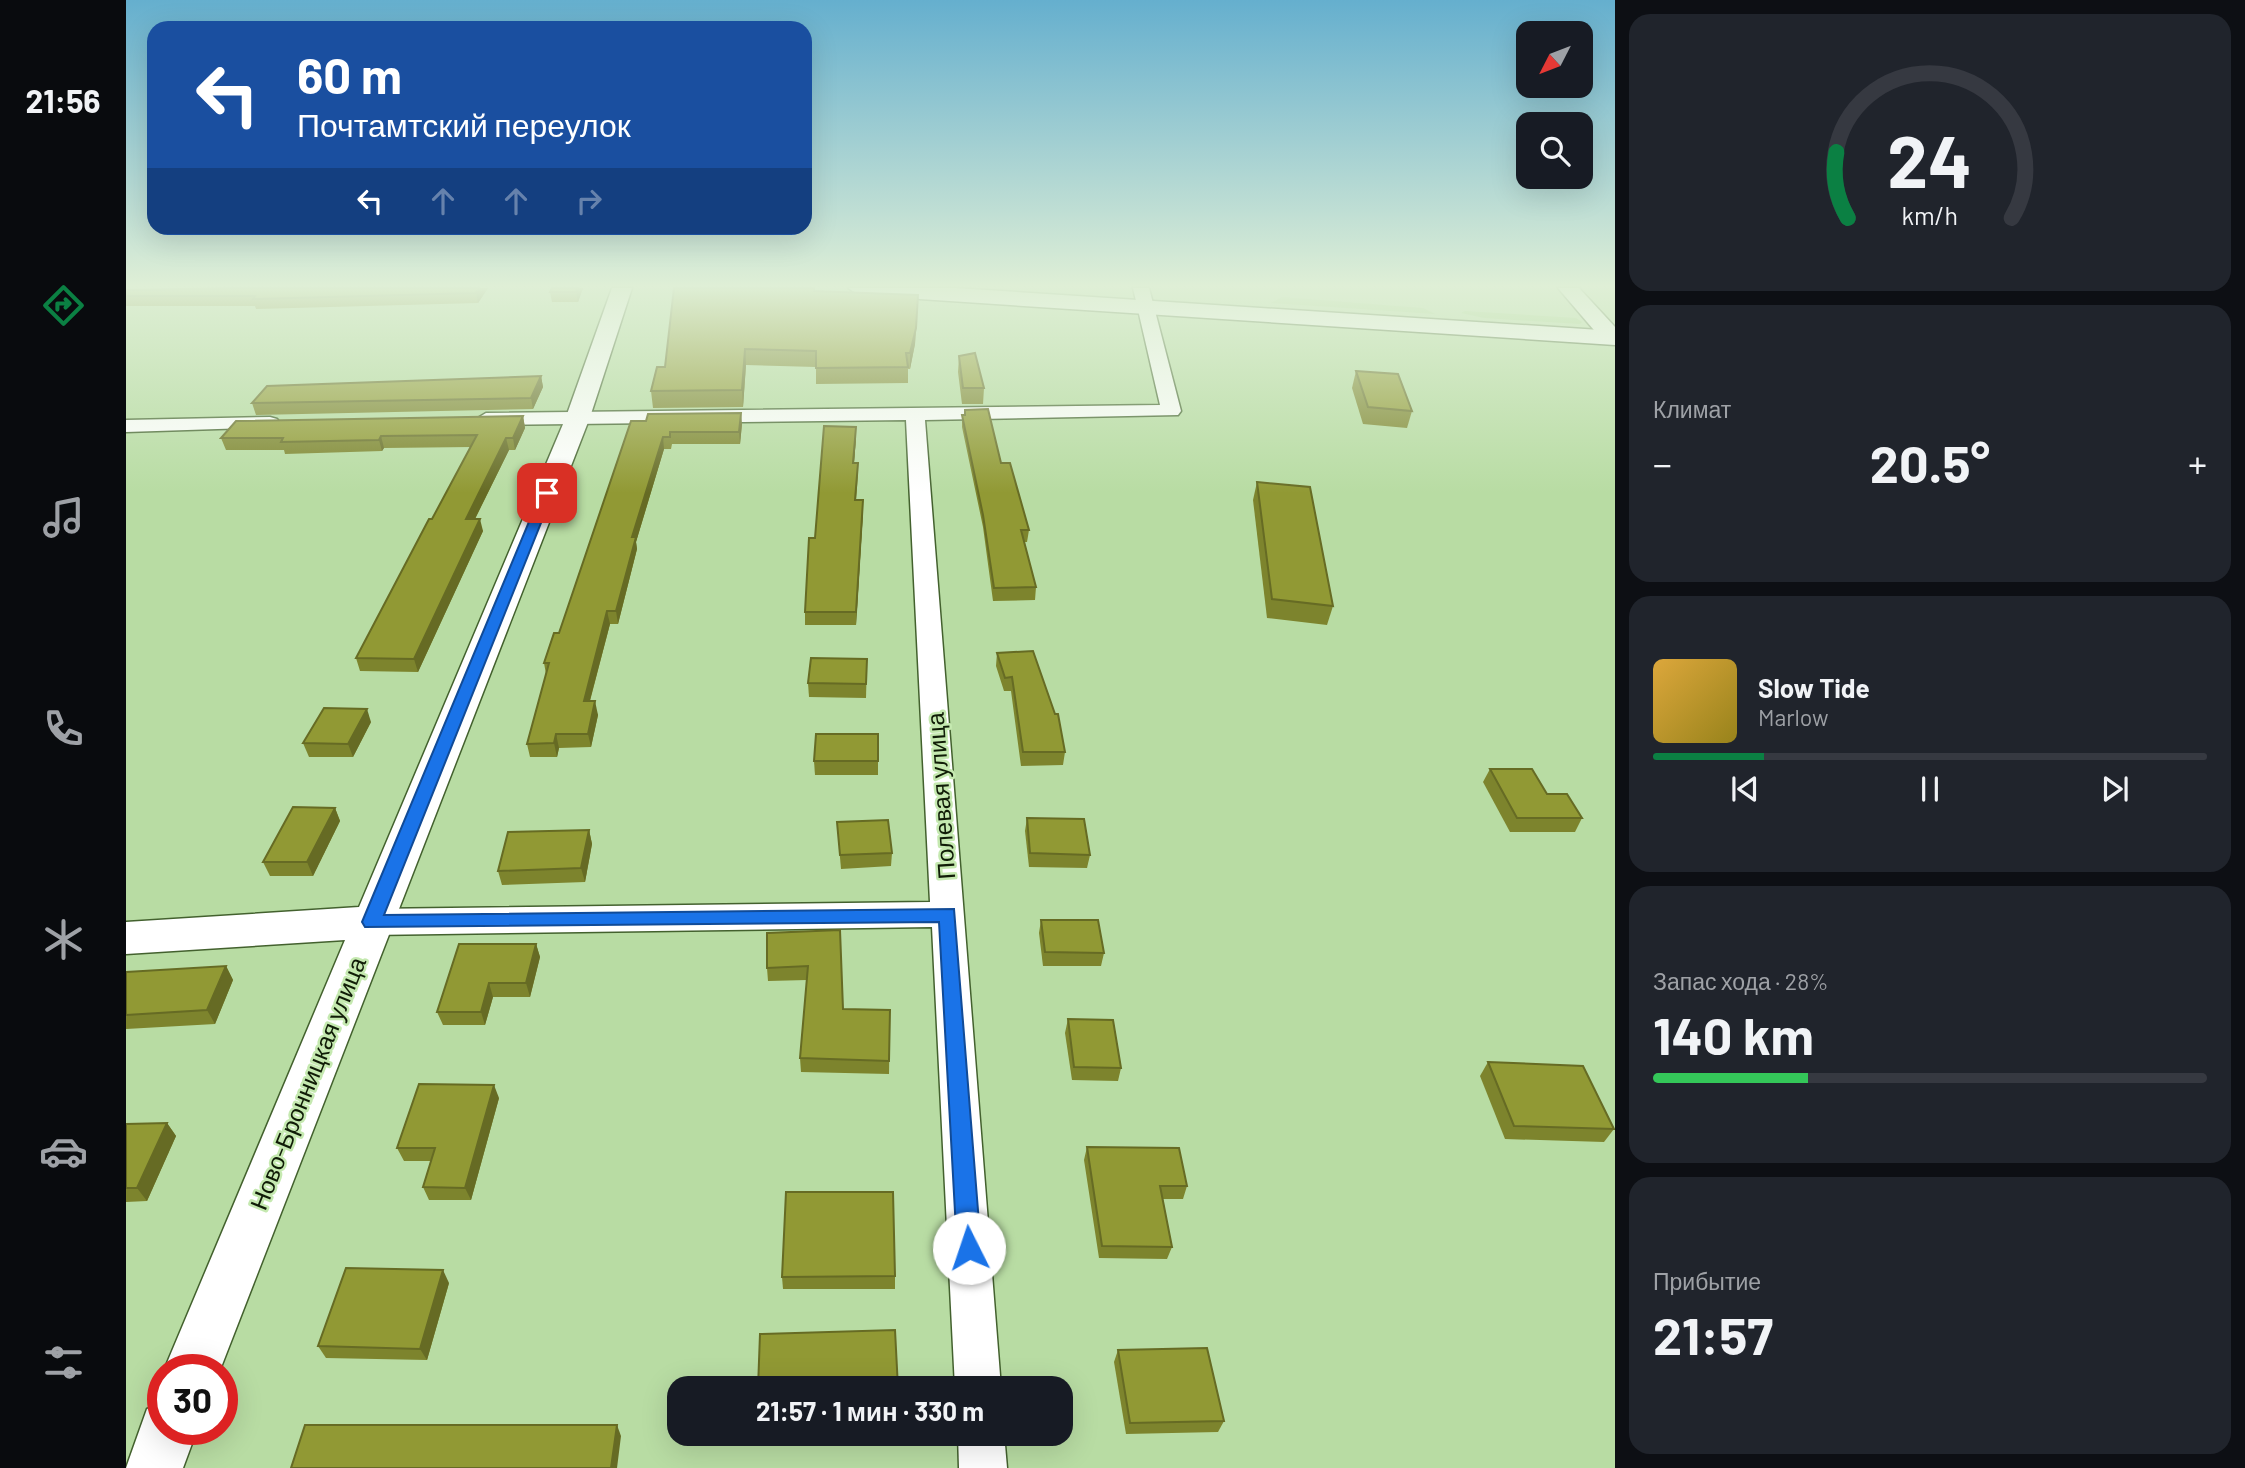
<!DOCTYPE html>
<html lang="ru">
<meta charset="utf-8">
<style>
body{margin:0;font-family:Barlow,sans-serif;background:#20242c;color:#f1f3f6;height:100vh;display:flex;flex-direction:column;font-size:26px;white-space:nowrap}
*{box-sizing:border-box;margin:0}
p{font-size:23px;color:#9ea1a6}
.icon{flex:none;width:38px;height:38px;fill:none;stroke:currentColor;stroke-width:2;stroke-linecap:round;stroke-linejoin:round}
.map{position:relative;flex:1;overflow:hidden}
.sheet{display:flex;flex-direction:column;gap:14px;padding:14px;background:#0d0f14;width:630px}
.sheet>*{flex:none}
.banner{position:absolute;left:21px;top:21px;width:665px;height:214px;border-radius:21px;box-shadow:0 7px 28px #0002;background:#1a4fa0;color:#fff;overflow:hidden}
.needle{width:46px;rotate:228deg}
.buttons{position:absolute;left:1390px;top:21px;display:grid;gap:14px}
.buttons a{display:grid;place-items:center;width:77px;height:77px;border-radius:14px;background:#171b24;box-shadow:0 7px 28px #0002;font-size:35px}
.speed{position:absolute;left:21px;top:1354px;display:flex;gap:14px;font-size:35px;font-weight:700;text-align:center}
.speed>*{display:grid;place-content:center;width:91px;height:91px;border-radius:50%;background:#171b24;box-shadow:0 7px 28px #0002;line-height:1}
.speed .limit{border:10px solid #d22;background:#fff;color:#111}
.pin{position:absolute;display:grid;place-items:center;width:60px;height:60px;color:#fff;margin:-30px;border-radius:14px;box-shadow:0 4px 10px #0006}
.me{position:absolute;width:77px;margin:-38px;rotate:356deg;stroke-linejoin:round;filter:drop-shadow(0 0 5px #0008)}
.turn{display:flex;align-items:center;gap:24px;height:147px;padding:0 35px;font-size:32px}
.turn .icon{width:91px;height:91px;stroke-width:2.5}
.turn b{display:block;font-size:49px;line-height:60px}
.lanes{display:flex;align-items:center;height:66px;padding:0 35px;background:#0003;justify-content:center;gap:35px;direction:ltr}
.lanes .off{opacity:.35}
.big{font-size:52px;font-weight:700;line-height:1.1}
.sheet .widget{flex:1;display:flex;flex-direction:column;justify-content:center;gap:10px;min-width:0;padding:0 24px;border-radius:21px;background:#20242c}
.sheet .dial{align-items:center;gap:0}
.dial svg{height:182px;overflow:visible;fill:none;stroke:#363941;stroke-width:7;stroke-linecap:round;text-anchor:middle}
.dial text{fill:#f1f3f6;stroke:none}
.song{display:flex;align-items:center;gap:21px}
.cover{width:84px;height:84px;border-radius:10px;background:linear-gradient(135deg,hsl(40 70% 55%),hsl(50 70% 35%))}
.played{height:7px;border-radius:4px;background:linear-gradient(90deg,#0b8043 20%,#363941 20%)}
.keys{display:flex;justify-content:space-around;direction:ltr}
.heat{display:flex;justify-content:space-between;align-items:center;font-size:38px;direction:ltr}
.charge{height:10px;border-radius:5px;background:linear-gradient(90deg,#34c759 28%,#363941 0)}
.trip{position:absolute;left:541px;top:1376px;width:406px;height:70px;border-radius:21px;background:#171b24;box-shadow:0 7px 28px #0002;font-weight:700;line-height:70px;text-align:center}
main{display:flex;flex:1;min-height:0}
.tab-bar{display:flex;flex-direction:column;width:126px;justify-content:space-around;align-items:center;background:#090b0e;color:#9ea1a6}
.tab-bar .icon{width:49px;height:49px}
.tab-bar .current{color:#0b8043}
.tab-bar b{font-size:32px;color:#f1f3f6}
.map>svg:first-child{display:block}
.green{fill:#a2d284}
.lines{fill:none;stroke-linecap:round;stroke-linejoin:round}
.minor-casing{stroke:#43612e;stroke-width:3}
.tertiary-casing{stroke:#43612e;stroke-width:3}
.secondary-casing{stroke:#43612e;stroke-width:3}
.minor{fill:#fff;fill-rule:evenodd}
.tertiary{fill:#fff;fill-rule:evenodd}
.secondary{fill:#fff;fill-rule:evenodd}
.wall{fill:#7d842d}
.shaded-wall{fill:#666b24}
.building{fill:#919934;stroke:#666b24;stroke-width:2}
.route{fill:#1a73e8;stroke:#114b97;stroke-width:2}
.labels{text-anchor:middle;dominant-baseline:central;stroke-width:5;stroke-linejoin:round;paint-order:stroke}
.street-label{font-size:24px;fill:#101c07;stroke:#c5e9b0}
</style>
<main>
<nav class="tab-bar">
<b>21:56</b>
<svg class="icon current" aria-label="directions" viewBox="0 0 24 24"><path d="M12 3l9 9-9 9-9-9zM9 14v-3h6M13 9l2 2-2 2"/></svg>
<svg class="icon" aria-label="music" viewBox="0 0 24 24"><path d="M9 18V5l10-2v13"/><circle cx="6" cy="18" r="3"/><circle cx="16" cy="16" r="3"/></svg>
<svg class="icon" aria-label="phone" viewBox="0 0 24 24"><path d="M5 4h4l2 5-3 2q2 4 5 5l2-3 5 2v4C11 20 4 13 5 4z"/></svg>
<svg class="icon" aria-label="climate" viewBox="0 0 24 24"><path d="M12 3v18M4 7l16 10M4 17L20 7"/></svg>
<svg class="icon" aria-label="car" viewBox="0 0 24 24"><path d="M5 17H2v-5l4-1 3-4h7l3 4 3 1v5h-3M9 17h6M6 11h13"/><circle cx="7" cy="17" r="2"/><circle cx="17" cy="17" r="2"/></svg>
<svg class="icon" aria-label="filters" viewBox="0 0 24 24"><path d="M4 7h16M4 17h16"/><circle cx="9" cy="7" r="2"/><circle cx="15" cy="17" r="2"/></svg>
</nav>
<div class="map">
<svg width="1489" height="1468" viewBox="0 0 1489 1468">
<rect width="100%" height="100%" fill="#b8dca3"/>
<g class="green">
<path d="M 1156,297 L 1297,308 L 1309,314 L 1145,303 Z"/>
<path d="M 1339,311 L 1450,318 L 1456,322 L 1454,324 L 1358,318 L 1335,313 Z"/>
</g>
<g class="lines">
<defs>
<g id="minor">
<path d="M 1007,288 L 1023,288 L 1055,411 L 1052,415 L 799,420 L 875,1388 L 829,1388 L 806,927 L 245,935 L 233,931 L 228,922 L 233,913 L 245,909 L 804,902 L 780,420 L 360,425 L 350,419 L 360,413 L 1034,405 Z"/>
<path d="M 144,417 L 151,419 L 154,423 L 151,427 L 0,432 L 0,420 Z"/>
<path d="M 832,1433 L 878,1433 L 881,1468 L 833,1468 Z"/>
</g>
<g id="tertiary">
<path d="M 486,288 L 506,288 L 464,417 L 94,1370 L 38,1370 L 219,940 L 0,954 L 0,922 L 233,907 L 440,417 Z"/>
<path d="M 1432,288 L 1453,288 L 1489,327 L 1489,344 L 1479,343 Z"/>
<path d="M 37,1403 L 37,1430 L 71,1430 L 57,1468 L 0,1468 L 21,1409 Z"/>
</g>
<path id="secondary" d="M 722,288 L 829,288 L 1489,331 L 1489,345 L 733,295 Z"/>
</defs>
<use href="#minor" class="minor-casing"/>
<use href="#tertiary" class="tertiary-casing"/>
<use href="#secondary" class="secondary-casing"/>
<use href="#minor" class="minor"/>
<use href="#tertiary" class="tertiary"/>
<use href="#secondary" class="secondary"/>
</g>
<g class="wall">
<path d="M 112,288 L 362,288 L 352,303 L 130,309 L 129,306 L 0,306 L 0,290 Z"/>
<path d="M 426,288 L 457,288 L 452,302 L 426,302 L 424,292 Z"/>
<path d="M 688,291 L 792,295 L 789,344 L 784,369 L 782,369 L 782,383 L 690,384 L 690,367 L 620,365 L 617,407 L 527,408 L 525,391 L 539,367 Z"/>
<path d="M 833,356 L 858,388 L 857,404 L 836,404 L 832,372 Z"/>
<path d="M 1230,371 L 1286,411 L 1281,428 L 1237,424 L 1226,388 Z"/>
<path d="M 415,376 L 417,387 L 407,409 L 130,415 L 126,403 Z"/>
<path d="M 839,410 L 875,463 L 903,530 L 901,542 L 898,542 L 910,587 L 909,600 L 867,601 L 857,527 L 836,427 L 836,415 L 838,415 Z"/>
<path d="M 397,416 L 399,428 L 389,450 L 383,450 L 349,519 L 357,531 L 292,672 L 234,671 L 230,658 L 345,447 L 258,448 L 256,451 L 159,454 L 158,450 L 100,450 L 95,438 Z"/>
<path d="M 505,421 L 616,424 L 614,444 L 546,444 L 545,449 L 538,449 L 510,542 L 511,549 L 492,624 L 484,624 L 464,701 L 472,715 L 465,747 L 433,748 L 431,757 L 404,757 L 401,744 L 420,674 L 418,663 L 433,633 Z"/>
<path d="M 730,438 L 728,463 L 732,474 L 730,500 L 737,500 L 737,512 L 730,625 L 679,625 L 679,612 L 689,538 Z"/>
<path d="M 1131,482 L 1207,606 L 1201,625 L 1141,618 L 1127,500 Z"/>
<path d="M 871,653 L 939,752 L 937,765 L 895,766 L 885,691 L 878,691 L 870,666 Z"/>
<path d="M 741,659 L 740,698 L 683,697 L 682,683 Z"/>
<path d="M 245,722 L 227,757 L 183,757 L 177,743 Z"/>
<path d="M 752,734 L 752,775 L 689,775 L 688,761 Z"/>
<path d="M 1364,769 L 1421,794 L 1456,818 L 1449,832 L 1384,832 L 1357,782 Z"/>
<path d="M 209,808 L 214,821 L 187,876 L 144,876 L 137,862 Z"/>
<path d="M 901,818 L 964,855 L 961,868 L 903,867 L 899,831 Z"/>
<path d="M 711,822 L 766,853 L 765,866 L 715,869 Z"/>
<path d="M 463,830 L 466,844 L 459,882 L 376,885 L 372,871 Z"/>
<path d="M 915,920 L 978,953 L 975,966 L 917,966 L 913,933 Z"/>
<path d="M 714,930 L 717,1009 L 764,1010 L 763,1074 L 675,1072 L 674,1058 L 681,980 L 642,981 L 641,968 Z"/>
<path d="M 410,944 L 414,957 L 404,997 L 367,997 L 359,1025 L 317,1025 L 311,1012 Z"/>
<path d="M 100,966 L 107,980 L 89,1024 L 0,1029 L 0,972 Z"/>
<path d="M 942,1019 L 995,1068 L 992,1081 L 946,1080 L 939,1033 Z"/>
<path d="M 1362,1062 L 1488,1129 L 1478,1142 L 1379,1139 L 1354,1076 Z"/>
<path d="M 373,1098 L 345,1200 L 303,1200 L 297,1187 L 305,1161 L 278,1161 L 271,1148 Z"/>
<path d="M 41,1123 L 50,1136 L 21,1201 L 0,1202 L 0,1124 Z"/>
<path d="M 961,1147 L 1061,1186 L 1057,1199 L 1037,1199 L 1046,1247 L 1041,1259 L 973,1258 L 958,1160 Z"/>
<path d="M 769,1276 L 769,1289 L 657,1289 L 656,1277 Z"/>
<path d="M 323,1283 L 301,1360 L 200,1358 L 192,1346 Z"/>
<path d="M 992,1350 L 1098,1421 L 1092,1432 L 1000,1434 L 988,1362 Z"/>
<path d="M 630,1433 L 774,1433 L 773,1440 L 632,1445 Z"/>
</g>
<g class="shaded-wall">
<path d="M 353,288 L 362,288 L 352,303 L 350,293 Z"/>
<path d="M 452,288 L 457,288 L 452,302 L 450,292 Z"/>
<path d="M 792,295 L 789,344 L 784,369 L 784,353 Z"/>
<path d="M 619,349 L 620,365 L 617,407 L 616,390 Z"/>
<path d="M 415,376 L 417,387 L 407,409 L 405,398 Z"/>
<path d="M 615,413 L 616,424 L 614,444 L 613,432 Z"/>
<path d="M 397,416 L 399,428 L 389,450 L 387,438 Z"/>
<path d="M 730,427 L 730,438 L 727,474 L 727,463 Z"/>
<path d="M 255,436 L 258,448 L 256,451 L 253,440 Z"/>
<path d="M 537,437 L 538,449 L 510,542 L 511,549 L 492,624 L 490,611 L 506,537 Z"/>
<path d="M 380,438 L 383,450 L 343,531 L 340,519 Z"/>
<path d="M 737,500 L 737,512 L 730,625 L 730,612 Z"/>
<path d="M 354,519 L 357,531 L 292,672 L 288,659 Z"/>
<path d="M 481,611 L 484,624 L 460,715 L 458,701 Z"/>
<path d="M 469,701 L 472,715 L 465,747 L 462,734 Z"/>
<path d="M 241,709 L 245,722 L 227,757 L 222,744 Z"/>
<path d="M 430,734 L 433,748 L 431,757 L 428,743 Z"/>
<path d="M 209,808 L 214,821 L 187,876 L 181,862 Z"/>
<path d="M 463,830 L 466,844 L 459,882 L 455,868 Z"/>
<path d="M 410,944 L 414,957 L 404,997 L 400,983 Z"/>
<path d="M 100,966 L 107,980 L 89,1024 L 81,1010 Z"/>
<path d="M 363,983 L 367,997 L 359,1025 L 355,1012 Z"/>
<path d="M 368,1085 L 373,1098 L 345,1200 L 339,1188 Z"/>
<path d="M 41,1123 L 50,1136 L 21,1201 L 11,1188 Z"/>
<path d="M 317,1270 L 323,1283 L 301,1360 L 294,1349 Z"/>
<path d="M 491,1425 L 495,1436 L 491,1468 L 485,1468 Z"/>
</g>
<g class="building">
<path d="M 112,288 L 353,288 L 350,293 L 127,299 L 129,296 L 0,296 L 0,290 Z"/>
<path d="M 426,288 L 452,288 L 450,292 L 424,292 Z"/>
<path d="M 548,288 L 688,288 L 688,291 L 792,295 L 790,328 L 784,353 L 780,353 L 782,367 L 690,368 L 690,351 L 619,349 L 616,390 L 525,391 L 531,367 L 539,367 Z"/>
<path d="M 849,353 L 858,388 L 837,388 L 833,356 Z"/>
<path d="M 1230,371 L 1272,374 L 1286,411 L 1242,407 Z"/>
<path d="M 415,376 L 405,398 L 126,403 L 141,386 Z"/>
<path d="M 862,409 L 875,463 L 884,463 L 903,530 L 895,530 L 910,587 L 868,588 L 857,515 L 836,415 L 839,415 L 839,410 Z"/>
<path d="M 615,413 L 613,432 L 544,432 L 544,437 L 537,437 L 506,537 L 510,537 L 490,611 L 481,611 L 458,701 L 469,701 L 462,734 L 430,734 L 428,743 L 401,744 L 423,663 L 418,663 L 428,633 L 433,633 L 505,421 L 520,421 L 522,414 Z"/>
<path d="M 397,416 L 387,438 L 380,438 L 340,519 L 354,519 L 288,659 L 230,658 L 303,519 L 306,519 L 351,435 L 255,436 L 253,440 L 155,442 L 157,438 L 95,438 L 110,421 Z"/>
<path d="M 698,426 L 730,427 L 727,463 L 732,463 L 729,500 L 737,500 L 730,612 L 679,612 L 683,538 L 689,538 Z"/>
<path d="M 1131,482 L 1184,487 L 1207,606 L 1146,599 Z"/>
<path d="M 907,651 L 929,714 L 932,714 L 939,752 L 897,752 L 886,677 L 879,678 L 871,653 Z"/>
<path d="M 685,658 L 741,659 L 740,684 L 682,683 Z"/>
<path d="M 198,708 L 241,709 L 222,744 L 177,743 Z"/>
<path d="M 690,734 L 752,734 L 752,761 L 688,761 Z"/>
<path d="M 1364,769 L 1406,769 L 1421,794 L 1441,794 L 1456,818 L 1391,818 Z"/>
<path d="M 167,807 L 209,808 L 181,862 L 137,862 Z"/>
<path d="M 901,818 L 958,819 L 964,855 L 904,853 Z"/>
<path d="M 762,820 L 766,853 L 714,855 L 711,822 Z"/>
<path d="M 463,830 L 455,868 L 372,871 L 382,832 Z"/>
<path d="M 915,920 L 972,920 L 978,953 L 919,952 Z"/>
<path d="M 714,930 L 717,1009 L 764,1010 L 763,1061 L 674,1058 L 682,966 L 641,968 L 641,933 Z"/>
<path d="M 333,944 L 410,944 L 400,983 L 363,983 L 355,1012 L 311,1012 Z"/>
<path d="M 100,966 L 81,1010 L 0,1015 L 0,972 Z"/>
<path d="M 942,1019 L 987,1020 L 995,1068 L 948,1067 Z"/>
<path d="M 1362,1062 L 1457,1066 L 1488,1129 L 1388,1126 Z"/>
<path d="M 293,1084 L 368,1085 L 339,1188 L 297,1187 L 309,1148 L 271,1148 Z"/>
<path d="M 41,1123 L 11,1188 L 0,1188 L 0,1124 Z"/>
<path d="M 961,1147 L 1053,1148 L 1061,1186 L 1034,1186 L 1046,1247 L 976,1246 Z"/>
<path d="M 660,1192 L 767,1192 L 769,1276 L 656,1277 Z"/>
<path d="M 220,1268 L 317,1270 L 294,1349 L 192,1346 Z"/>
<path d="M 769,1330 L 772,1388 L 632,1388 L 634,1334 Z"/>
<path d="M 1081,1348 L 1098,1421 L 1004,1423 L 992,1350 Z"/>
<path d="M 179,1425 L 491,1425 L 485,1468 L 165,1468 Z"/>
<path d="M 630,1433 L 665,1433 L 630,1434 Z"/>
</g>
<linearGradient id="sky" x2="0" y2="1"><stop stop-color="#65afce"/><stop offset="0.58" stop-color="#dfefd6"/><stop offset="1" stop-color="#dfefd6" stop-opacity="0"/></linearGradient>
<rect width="1489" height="493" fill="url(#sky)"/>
<path class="route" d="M 421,489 L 427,493 L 258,915 L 828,909 L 855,1248 L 851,1257 L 843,1260 L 834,1257 L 831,1248 L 813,922 L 239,927 L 236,922 L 415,493 Z"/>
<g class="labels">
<g class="street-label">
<text transform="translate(814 796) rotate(-94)">Полевая улица</text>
<text transform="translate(181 1083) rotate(-68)">Ново-Бронницкая улица</text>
</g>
</g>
</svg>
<div class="buttons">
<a><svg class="needle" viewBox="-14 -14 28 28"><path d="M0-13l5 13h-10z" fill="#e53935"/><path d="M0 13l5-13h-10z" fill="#9ea1a6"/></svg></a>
<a><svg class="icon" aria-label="search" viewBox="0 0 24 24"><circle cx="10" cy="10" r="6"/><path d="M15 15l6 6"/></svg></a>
</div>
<div class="speed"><div class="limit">30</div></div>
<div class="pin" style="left:421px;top:493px;background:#d93025"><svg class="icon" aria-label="arrive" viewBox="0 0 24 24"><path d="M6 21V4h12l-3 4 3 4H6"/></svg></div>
<svg class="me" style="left:843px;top:1248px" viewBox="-20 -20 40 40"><circle r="19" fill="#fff"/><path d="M0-13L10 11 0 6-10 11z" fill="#1a73e8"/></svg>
<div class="trip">21:57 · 1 мин · 330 m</div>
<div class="banner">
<div class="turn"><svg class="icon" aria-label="left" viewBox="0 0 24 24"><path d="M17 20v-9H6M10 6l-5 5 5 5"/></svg><div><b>60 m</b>Почтамтский переулок</div></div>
<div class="lanes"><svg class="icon" aria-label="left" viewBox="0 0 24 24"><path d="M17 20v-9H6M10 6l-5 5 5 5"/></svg><svg class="icon off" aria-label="ahead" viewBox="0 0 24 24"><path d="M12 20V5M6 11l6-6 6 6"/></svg><svg class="icon off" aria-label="ahead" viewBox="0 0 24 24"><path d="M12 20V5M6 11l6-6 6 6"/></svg><svg class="icon off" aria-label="right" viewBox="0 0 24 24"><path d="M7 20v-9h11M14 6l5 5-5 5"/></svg></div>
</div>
</div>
<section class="sheet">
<div class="widget dial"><svg viewBox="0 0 100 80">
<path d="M14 69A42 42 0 1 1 86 69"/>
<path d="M14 69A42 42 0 0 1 9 40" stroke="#0b8043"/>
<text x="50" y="56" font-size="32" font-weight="700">24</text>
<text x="50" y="72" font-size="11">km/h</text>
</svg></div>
<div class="widget"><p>Климат</p>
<div class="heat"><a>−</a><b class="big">20.5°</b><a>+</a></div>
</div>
<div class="widget">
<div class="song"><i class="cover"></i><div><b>Slow Tide</b><p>Marlow</p></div></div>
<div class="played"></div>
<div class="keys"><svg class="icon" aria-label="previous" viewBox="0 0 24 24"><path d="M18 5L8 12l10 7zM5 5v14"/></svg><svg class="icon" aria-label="pause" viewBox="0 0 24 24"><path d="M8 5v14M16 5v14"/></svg><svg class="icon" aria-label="next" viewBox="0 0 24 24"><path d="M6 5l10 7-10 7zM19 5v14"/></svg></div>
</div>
<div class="widget"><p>Запас хода · 28%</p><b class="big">140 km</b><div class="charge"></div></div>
<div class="widget"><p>Прибытие</p><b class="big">21:57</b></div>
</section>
</main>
